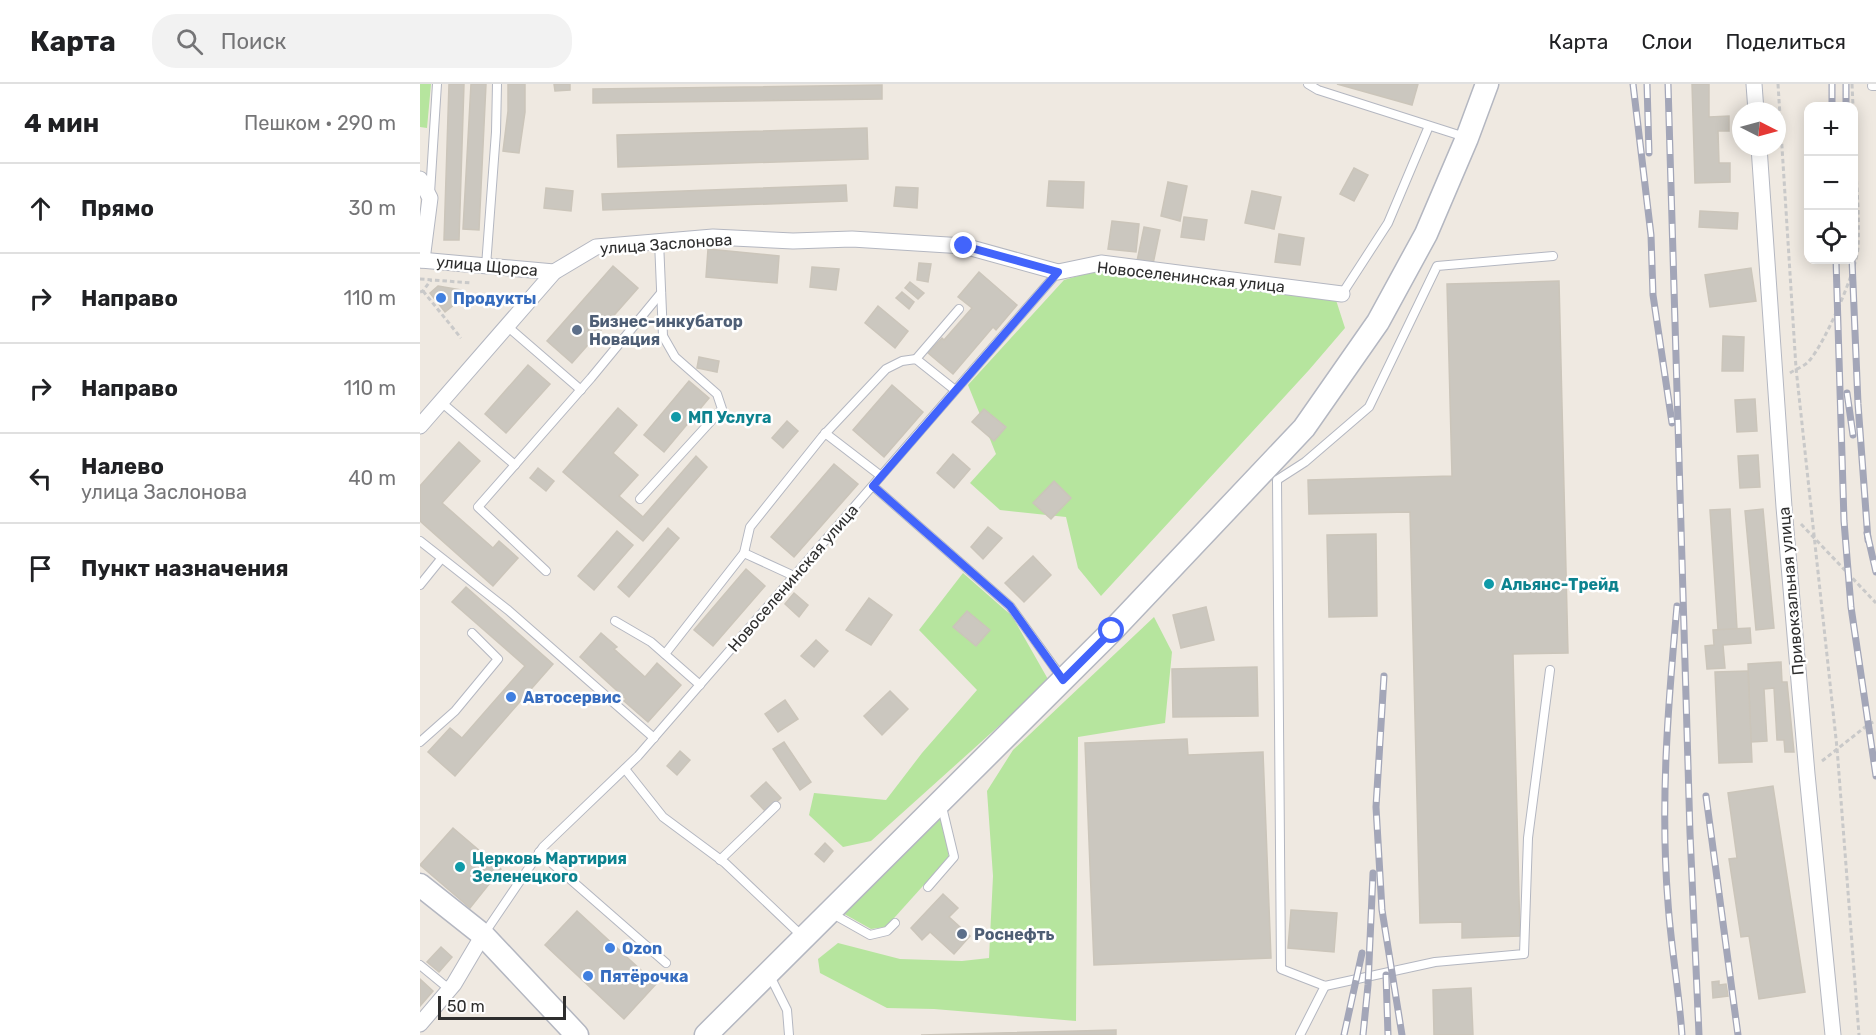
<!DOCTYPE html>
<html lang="ru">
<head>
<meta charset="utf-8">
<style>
	body { margin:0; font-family:Rubik,sans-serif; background:#f2f2f2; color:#202124 }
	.controls { position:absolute; right:18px; top:18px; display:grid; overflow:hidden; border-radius:12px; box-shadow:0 3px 15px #0003 }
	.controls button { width:54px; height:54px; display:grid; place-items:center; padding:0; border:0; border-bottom:2px solid #e0e0e0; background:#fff; color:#202124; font:30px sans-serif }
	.compass { position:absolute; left:1312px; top:18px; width:54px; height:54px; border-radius:50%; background:#fff; box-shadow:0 3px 15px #0003; rotate:96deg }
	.scale { position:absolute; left:18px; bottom:15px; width:128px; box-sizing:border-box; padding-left:6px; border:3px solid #2e2e2e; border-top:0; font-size:16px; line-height:21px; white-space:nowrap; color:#2e2e2e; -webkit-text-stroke:4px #fff; paint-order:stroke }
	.stop { position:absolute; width:18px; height:18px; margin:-14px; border:4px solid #4264fb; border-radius:50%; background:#fff }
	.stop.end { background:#4264fb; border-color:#fff; box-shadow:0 2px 6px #0008 }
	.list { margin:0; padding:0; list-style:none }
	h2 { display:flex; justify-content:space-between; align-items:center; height:78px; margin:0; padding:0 24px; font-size:26px }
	h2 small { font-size:20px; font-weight:400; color:#757577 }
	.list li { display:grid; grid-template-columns:39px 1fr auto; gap:18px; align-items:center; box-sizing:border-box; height:90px; padding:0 24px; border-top:2px solid #e0e0e0 }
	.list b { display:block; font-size:22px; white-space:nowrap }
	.list p { margin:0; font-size:20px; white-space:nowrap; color:#757577 }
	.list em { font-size:20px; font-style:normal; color:#757577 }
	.icon { flex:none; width:33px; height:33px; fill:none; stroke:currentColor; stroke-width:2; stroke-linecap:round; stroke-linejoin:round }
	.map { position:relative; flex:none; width:1456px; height:951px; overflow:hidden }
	header { display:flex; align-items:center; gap:36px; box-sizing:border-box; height:84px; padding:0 30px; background:#fff; border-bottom:2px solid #e0e0e0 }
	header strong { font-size:28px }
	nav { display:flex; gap:33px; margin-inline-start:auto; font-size:21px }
	.search { width:420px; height:54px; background:#f2f2f2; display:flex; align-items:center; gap:15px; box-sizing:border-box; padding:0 21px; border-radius:24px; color:#757577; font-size:22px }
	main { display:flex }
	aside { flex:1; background:#fff }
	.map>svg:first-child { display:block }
	.green { fill:#b6e59e }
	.building { fill:#cbc7bf; stroke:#cbc5ba; stroke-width:1.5 }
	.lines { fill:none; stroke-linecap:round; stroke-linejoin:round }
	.lane-casing { stroke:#b4b7c1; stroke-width:10 }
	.street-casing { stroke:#b4b7c1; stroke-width:17 }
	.secondary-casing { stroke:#b4b7c1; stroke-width:25 }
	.path { stroke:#c9c9c9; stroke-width:3; stroke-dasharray:4.5 3; stroke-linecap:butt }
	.lane { stroke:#fff; stroke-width:8 }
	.street { stroke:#fff; stroke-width:15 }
	.secondary { stroke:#fff; stroke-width:22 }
	.rail-casing { stroke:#a3a6b8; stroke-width:7 }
	.rail { stroke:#fff; stroke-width:4.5; stroke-dasharray:14; stroke-linecap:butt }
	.route { stroke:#4264fb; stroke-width:8 }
	.shop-dot { fill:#3f7fe0; stroke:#fff; stroke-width:2 }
	.service-dot { fill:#5c6f8a; stroke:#fff; stroke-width:2 }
	.culture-dot { fill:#0f9aa8; stroke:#fff; stroke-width:2 }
	.labels { text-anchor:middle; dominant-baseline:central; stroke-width:5; stroke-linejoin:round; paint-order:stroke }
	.street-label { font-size:16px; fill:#2e2e2e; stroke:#fff }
	.shop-label { font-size:16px; font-weight:bold; fill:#366cbe; stroke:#fff; text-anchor:start }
	.service-label { font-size:16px; font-weight:bold; fill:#4e5e75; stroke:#fff; text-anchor:start }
	.culture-label { font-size:16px; font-weight:bold; fill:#0d838f; stroke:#fff; text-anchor:start }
</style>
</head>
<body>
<header>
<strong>Карта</strong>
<div class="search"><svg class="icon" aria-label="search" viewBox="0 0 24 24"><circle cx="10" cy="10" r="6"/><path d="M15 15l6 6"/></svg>Поиск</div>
<nav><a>Карта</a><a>Слои</a><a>Поделиться</a></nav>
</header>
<main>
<aside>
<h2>4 мин<small>Пешком · 290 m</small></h2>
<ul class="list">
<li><svg class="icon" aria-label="ahead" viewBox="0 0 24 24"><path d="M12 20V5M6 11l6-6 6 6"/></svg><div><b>Прямо</b></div><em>30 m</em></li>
<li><svg class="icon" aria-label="right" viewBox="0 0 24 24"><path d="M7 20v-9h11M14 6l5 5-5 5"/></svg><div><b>Направо</b></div><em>110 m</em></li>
<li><svg class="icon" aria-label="right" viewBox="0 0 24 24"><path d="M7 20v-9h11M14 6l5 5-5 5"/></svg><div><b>Направо</b></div><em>110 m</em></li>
<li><svg class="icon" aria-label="left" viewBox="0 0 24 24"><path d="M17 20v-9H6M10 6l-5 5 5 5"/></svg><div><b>Налево</b><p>улица Заслонова</p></div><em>40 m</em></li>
<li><svg class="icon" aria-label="arrive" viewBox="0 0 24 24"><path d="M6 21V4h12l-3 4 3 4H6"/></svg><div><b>Пункт назначения</b></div></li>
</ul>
</aside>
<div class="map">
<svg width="1456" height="951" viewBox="0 0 1456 951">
	<rect width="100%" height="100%" fill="#efe9e1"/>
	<g class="green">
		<path d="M0,0H11L7,44L0,43Z"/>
		<path d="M682,185L916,216L925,244L889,286L681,512L658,484L646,433L580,426L550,399L576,370L548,301L644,196Z"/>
		<path d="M543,489L592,532L629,597L451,757L423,763L389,731L394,709L466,716L502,669L557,606L499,546Z"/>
		<path d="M734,533L752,568L745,639L658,653L656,937L514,925L467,924L400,889L398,875L418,859L480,875L542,877L569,874L573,792L567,707L593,666Z"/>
		<path d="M520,727L529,773L466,843L451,845L419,827Z"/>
	</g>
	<g class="building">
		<path d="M29,0H44L39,156H24Z"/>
		<path d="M51,0H66L59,146L43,145Z"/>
		<path d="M88,0H105V28L99,69L83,67L88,27Z"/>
		<path d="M134,0H150V6L135,7Z"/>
		<path d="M917,0H998L992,21Z"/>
		<path d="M1272,0H1289V33L1309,32V47H1298L1299,79H1310V98L1275,99Z"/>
		<path d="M462,1V15L173,19V5Z"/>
		<path d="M447,44L448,75L198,83L197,51Z"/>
		<path d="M934,84L948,91L934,117L920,110Z"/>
		<path d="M629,97L664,98L663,124L627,122Z"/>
		<path d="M748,98L767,102L760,137L741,132Z"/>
		<path d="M426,101L427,117L183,126L182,110Z"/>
		<path d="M476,103L498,104L497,124L474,122Z"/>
		<path d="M126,104L153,107L151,127L124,124Z"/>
		<path d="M832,107L861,113L854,145L825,139Z"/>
		<path d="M1280,127L1318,129L1317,145L1279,143Z"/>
		<path d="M764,133L787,136L784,156L761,153Z"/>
		<path d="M692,137L719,140L716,168L688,165Z"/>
		<path d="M724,143L740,146L732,185L716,182Z"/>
		<path d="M859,150L884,154L880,181L855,178Z"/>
		<path d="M288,165L359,172L357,199L286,193Z"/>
		<path d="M499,179L511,180L508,198L497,196Z"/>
		<path d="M193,182L218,204L152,279L127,257Z"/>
		<path d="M392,183L419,185L416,206L390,203Z"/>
		<path d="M1331,184L1336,217L1290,223L1285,191Z"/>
		<path d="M559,188L597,221L576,246L573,243L533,290L508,269L522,254L524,256L552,224L538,213Z"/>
		<path d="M1139,197L1148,569L1093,570L1100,852L1042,854V838L1000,839L990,428L889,430L888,396L1032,392L1027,200Z"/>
		<path d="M490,198L504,209L498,215L485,204Z"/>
		<path d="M18,202L41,206L45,212L25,228L10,209Z"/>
		<path d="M482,208L494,218L489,225L476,214Z"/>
		<path d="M458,222L488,247L475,264L445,239Z"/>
		<path d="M1303,252L1324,253L1323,287H1302Z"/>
		<path d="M279,273L299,277L297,288L277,284Z"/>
		<path d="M108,281L130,300L86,349L65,330Z"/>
		<path d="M269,297L289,314L244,368L224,351Z"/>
		<path d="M472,301L503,328L464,373L433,346Z"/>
		<path d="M1335,315L1337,347L1317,348L1315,316Z"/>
		<path d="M198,324L217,341L193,369L218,391L199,412L223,433L276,372L287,383L223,457L143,388Z"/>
		<path d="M564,325L586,343L574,357L552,338Z"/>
		<path d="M367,337L378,347L363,364L352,354Z"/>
		<path d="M39,358L60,377L22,419L73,464L79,457L98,474L73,502L0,437V402Z"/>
		<path d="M533,370L550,385L534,404L517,389Z"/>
		<path d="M1338,371L1340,403L1320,404L1318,372Z"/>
		<path d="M414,380L438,400L374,473L351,453Z"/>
		<path d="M118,384L134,397L126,407L110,394Z"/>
		<path d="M634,397L651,414L631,435L613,419Z"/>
		<path d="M1310,425L1317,545L1298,546L1290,426Z"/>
		<path d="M1343,425L1354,544L1336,546L1325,427Z"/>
		<path d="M568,443L582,454L563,475L551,463Z"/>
		<path d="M248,444L259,454L209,513L198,503Z"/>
		<path d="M197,447L213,461L174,506L158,492Z"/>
		<path d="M956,450L957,532L909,533L907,451Z"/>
		<path d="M613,472L631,491L604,518L585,499Z"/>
		<path d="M326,485L345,502L293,562L274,546Z"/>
		<path d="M46,503L133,580L35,692L8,668L30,644L42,654L105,582L32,518Z"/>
		<path d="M374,509L388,521L379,533L365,520Z"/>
		<path d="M449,514L472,531L451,561L426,546Z"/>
		<path d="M786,523L794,556L761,564L753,531Z"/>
		<path d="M547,527L570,546L556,562L533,543Z"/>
		<path d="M1330,544L1331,559L1303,561L1305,584L1287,585L1285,562L1294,561L1293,546Z"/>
		<path d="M181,549L197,563L194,565L225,593L237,579L261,601L228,638L204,617L206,615L160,573Z"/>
		<path d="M396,556L408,567L394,583L381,572Z"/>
		<path d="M1361,578L1362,598H1367L1374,668H1365L1364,656H1357L1354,604L1344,605L1347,657L1331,658L1328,580Z"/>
		<path d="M837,583L838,632L753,633L752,585Z"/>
		<path d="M1328,587L1332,678L1299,679L1295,588Z"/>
		<path d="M470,607L488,625L462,651L444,632Z"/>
		<path d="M365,616L378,635L358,648L345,630Z"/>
		<path d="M767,655L768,671L843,668L851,874L674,881L665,659Z"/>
		<path d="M364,658L391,698L380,706L353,665Z"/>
		<path d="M260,667L270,676L257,691L247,682Z"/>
		<path d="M346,698L361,714L346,728L331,712Z"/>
		<path d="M1353,702L1385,908L1339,915L1329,852L1321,853L1309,775L1317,774L1308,709Z"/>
		<path d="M33,744L81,785L50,824L0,781Z"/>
		<path d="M405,759L413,767L404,778L395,770Z"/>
		<path d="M523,810L538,824L529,833L550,852L534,870L510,848L502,856L491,844Z"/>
		<path d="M871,826L917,829L914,868L868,864Z"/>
		<path d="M157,827L236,900L204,935L125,861Z"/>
		<path d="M21,863L32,873L19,888L7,878Z"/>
		<path d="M0,895L13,907L0,922Z"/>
		<path d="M1299,897V901L1306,900L1308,912L1293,914L1292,898Z"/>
		<path d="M1051,904L1053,951H1014L1013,906Z"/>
		<path d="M696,946V951H501Z"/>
	</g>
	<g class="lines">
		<defs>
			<g id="lane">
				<path d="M888,0L898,6L1045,53"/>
				<path d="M1452,2H1456"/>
				<path d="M10,109L17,0"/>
				<path d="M66,182L76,48L77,0"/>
				<path d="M922,210L968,139L1009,42"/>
				<path d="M87,242L161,306"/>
				<path d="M496,275L539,225"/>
				<path d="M21,318L95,381"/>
				<path d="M405,349L461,392"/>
				<path d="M453,402L590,522L642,594"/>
				<path d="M220,415L302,325L297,310L255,273L243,252L239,157"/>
				<path d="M0,457L88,526L234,654"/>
				<path d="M324,469L374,492"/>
				<path d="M126,487L58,423L171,294L241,209"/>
				<path d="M0,501L21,475"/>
				<path d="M195,537L231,558L280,601"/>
				<path d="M245,570L324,469L330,443L402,353L466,285L482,277L496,275L535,306"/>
				<path d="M1130,586L1108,754L1104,870L1015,878L905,902L861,885L857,396L885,378L949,323L1017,182L1133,172"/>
				<path d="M0,658L35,627L78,575L52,549"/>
				<path d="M205,685L243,733L305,779L382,852"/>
				<path d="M119,768L246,879"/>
				<path d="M300,776L356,722"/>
				<path d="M508,803L534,773L522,723"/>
				<path d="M411,829L450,851L467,847L475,839"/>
				<path d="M64,850L123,763L218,672L638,188"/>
				<path d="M0,881L29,905"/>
				<path d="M349,890L367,926L369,951"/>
				<path d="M880,951L905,902"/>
			</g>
			<g id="street">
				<path d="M1334,0L1336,27"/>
				<path d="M1339,63L1364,423L1387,690L1413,951"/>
				<path d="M0,95L10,114L2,176"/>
				<path d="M0,176L134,188"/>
				<path d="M0,342L134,188L176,163L293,153L373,157L432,155L544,162L638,188L681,179L922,210"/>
				<path d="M0,940L34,900L63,851"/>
			</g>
			<g id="secondary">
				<path d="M0,801L63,851L157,951"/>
				<path d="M286,951L692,547L884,344L958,238L1006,150L1047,54L1067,0"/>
			</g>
		</defs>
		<use href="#lane" class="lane-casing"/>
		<use href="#street" class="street-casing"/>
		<use href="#secondary" class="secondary-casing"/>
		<g class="path">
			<path d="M1358,0L1376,284L1417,664L1439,951"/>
			<path d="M1432,0L1433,22"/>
			<path d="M0,195L52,199"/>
			<path d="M3,207L41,254"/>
			<path d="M0,208L3,207L11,196"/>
			<path d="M1370,289C1376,285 1385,282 1389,277C1405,259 1436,188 1438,164C1440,127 1435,86 1434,49"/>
			<path d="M1381,440L1456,519"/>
			<path d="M1402,677L1449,640L1456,637"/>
		</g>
		<use href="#lane" class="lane"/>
		<use href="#street" class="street"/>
		<use href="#secondary" class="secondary"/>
		<defs>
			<g id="rail">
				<path d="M1213,0L1231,151L1233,211L1252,339"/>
				<path d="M1227,0L1229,69"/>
				<path d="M1248,0L1270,749L1279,951"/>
				<path d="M1412,0V22"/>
				<path d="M1426,0V22"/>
				<path d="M1416,176L1424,437L1431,523L1456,692"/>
				<path d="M1432,176L1438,320L1448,456"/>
				<path d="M1427,309L1433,351"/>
				<path d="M1447,449L1456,488"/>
				<path d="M1257,522C1248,621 1240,720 1248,819C1251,863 1259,907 1262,951"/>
				<path d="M964,592L956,723L962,826L982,951"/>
				<path d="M1286,712L1318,951"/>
				<path d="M966,891L968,951"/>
				<path d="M924,951L942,869"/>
				<path d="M943,951L948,901L953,789"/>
			</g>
		</defs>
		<use href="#rail" class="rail-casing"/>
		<use href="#rail" class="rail"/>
	</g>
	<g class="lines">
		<path class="route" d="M544,162L638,188L453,402L590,522L643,596L692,547"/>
	</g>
	<g class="shop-dot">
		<circle cx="21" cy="214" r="6"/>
		<circle cx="91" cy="613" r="6"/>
		<circle cx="190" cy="864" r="6"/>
		<circle cx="168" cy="892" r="6"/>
	</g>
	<g class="service-dot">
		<circle cx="157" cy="246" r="6"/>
		<circle cx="542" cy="850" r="6"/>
	</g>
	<g class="culture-dot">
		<circle cx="256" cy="333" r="6"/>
		<circle cx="1069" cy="500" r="6"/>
		<circle cx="40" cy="783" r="6"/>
	</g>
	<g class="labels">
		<g class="street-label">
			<text transform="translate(246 160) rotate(-4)">улица Заслонова</text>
			<text transform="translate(67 182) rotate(5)">улица Щорса</text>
			<text transform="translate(771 193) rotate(6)">Новоселенинская улица</text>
			<text transform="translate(373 494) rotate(-49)">Новоселенинская улица</text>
			<text transform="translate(1371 507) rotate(-95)">Привокзальная улица</text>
		</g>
		<g class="shop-label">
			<text x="33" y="214">Продукты</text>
			<text x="103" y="613">Автосервис</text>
			<text x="202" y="864">Ozon</text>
			<text x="180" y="892">Пятёрочка</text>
		</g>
		<g class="service-label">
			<text x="169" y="237">Бизнес-инкубатор<tspan x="169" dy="18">Новация</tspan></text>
			<text x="554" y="850">Роснефть</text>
		</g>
		<g class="culture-label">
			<text x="268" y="333">МП Услуга</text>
			<text x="1081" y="500">Альянс-Трейд</text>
			<text x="52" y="774">Церковь Мартирия<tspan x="52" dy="18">Зеленецкого</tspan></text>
		</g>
	</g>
</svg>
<div class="controls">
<button>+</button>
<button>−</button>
<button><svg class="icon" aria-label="locate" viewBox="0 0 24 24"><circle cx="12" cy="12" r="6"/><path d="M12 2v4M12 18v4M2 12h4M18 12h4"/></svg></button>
</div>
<svg class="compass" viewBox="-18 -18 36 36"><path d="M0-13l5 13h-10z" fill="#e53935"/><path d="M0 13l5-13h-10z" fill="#757577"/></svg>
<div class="scale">50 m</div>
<div class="stop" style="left:692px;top:547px"></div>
<div class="stop end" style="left:544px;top:162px"></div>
</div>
</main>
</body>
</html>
